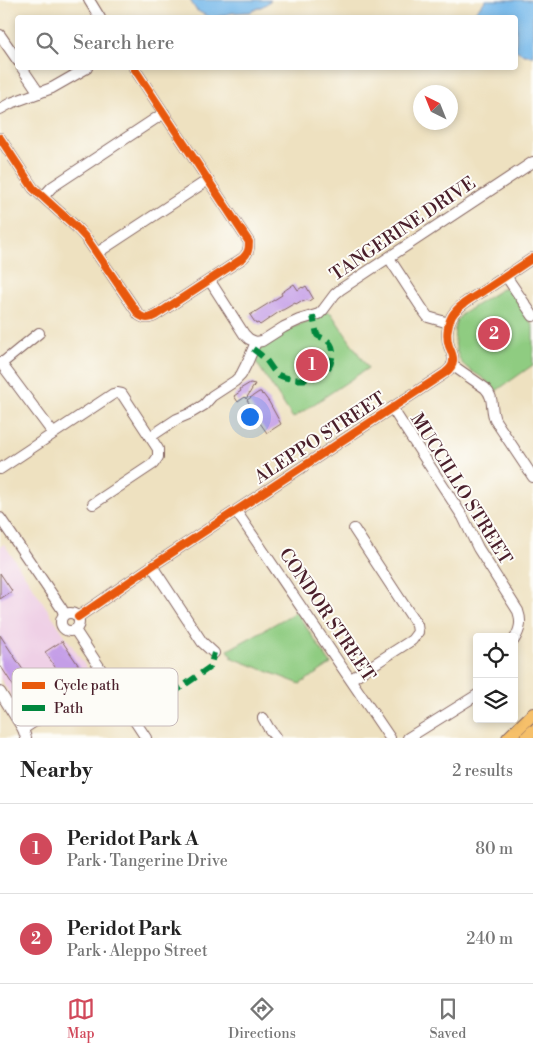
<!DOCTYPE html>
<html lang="en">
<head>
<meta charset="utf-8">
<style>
	body { margin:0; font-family:"Libre Bodoni",serif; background:#f6f6f6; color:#222 }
	.controls { position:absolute; right:15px; bottom:15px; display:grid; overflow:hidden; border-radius:5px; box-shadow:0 2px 8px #0003 }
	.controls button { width:45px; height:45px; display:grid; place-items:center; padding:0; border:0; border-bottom:1px solid #e0e0e0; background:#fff; color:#222; font:25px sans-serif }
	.compass { position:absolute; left:413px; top:85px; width:45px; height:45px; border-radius:50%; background:#fff; box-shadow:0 2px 8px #0003; rotate:317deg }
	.you { position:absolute; left:249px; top:416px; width:18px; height:18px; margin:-12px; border:4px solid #fff; border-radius:50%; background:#1a73e8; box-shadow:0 0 0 8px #1a73e833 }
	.badge { display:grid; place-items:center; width:32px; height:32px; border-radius:50%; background:#d1495b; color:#fff; font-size:16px; font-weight:700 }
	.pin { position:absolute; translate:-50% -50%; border:2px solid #fff; box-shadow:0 1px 5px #0006 }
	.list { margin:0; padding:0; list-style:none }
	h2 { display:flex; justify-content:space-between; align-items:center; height:65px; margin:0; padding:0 20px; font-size:21px }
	h2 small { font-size:16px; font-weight:400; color:#767676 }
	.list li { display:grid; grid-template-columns:32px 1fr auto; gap:15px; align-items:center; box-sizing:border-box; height:90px; padding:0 20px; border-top:1px solid #e0e0e0 }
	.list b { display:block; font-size:19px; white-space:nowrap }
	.list p { margin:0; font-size:16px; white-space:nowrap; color:#767676 }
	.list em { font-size:16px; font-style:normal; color:#767676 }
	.icon { flex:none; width:28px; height:28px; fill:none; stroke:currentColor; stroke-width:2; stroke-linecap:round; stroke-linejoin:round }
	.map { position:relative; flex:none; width:533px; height:738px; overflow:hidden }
	.search { position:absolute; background:#fff; box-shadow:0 2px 8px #0003; left:15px; right:15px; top:15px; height:55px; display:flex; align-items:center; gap:12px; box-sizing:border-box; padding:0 18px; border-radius:5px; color:#767676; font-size:19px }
	.sheet { height:245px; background:#fff }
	nav { display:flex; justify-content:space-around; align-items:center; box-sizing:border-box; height:70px; border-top:1px solid #e0e0e0; background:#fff; font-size:14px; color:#767676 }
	nav a { display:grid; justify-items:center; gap:2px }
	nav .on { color:#d1495b }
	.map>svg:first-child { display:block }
	.built { fill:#efd0e6 }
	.green { fill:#8fcc81; stroke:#6c7656 }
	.water { fill:#74b8ea; stroke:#5f6c8a }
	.building { fill:#c49ee7 }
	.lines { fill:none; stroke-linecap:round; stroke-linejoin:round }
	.minor-casing { stroke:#83635f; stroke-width:12 }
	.major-casing { stroke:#83635f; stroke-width:14 }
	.minor { stroke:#fff; stroke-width:10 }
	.major { stroke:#f6c06b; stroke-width:12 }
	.quiet { stroke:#00873e; stroke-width:6; stroke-dasharray:12 6; stroke-linecap:butt }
	.cycleway-casing { stroke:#fdfcf7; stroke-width:11 }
	.cycleway { stroke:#e8590c; stroke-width:8 }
	.labels { text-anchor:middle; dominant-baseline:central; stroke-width:4; stroke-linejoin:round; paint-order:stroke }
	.street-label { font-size:18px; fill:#4a1f2b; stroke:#fdfcf7 }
	.key { fill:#fdfcf7; stroke:#c7baba; stroke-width:1 }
	.key-label { font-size:14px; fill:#4a1f2b }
</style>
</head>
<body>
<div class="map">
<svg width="533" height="738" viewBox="0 0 533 738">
	<rect width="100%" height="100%" fill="#fdfcf7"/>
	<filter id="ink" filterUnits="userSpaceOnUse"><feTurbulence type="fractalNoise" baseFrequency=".02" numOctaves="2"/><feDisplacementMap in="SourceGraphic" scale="10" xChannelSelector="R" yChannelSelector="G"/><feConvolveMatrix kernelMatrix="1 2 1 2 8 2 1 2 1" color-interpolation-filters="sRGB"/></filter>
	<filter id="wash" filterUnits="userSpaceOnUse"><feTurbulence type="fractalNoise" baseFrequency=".0096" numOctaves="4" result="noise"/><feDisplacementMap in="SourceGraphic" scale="20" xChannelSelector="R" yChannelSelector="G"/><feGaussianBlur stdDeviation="1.12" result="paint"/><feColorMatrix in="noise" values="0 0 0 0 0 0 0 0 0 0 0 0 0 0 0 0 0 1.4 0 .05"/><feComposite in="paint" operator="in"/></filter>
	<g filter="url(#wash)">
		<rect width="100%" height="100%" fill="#eee1c0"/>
		<path class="built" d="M4,544L90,673L89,678L34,715L29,717L24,715L20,711L0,678V547Z"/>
		<g class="green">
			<path d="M503,288H508L511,291L533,326V365L496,391C491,385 485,379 478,375C472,371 466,368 462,363C455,354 452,330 457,320C458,319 462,315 462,314Z"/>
			<path d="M326,312L331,313L368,368L293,418L256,362L252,358L257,347L278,335Z"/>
			<path d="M296,612L331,664L300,684L230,657L232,656L228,650Z"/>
		</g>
		<g class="water">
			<path d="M190,0H271L265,5L250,12L232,13L216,17L210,18L196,10Z"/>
			<path d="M486,0H533V56L521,53L516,50V18L470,17Z"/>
		</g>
		<g id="blocks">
			<g class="building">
				<path d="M294,284L298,290L302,287L303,288L306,286L313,298L309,301L307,300L302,302L301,301L296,304L295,303L283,310H282L260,325L258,323L256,324L250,315L282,295L281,293Z"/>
				<path d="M250,383L255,384L246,399L245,397L238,402L234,396L241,391L240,389Z"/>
				<path d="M259,392H261L262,395L263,394L269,402L281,424L267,433L258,420L256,421L251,414L255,412L247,400Z"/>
				<path d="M0,573L12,591L0,599Z"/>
				<path d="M0,635L33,685L57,670L45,652L62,641L85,675L29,712L13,688L14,687L0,665Z"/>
			</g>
		</g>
	</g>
	<g filter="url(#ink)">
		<use href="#blocks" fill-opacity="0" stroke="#83635f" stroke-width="1"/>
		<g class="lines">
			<defs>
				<g id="minor">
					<path d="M89,0L100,18"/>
					<path d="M0,35L18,61"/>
					<path d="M22,68L39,93"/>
					<path d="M0,109L11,103L52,88L87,68"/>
					<path d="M0,138L33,188L75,226L87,239L139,315C145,319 149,319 156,315L243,258C248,253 249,250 249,242L134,68"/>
					<path d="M43,197L52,187L164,113"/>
					<path d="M97,253L208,180"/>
					<path d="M389,258L425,313L428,317L449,323"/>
					<path d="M506,276L533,316"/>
					<path d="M210,281L244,334L249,339L256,342L262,341L284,327L299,320L319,314L323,310L335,294L341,289L533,162"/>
					<path d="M0,362L53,433"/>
					<path d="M1,364L39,333"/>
					<path d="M452,365L485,388C495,398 490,408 495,420L533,477"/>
					<path d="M392,408L463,517L478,548L518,611C522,622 520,630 514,640"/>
					<path d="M150,437L177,419L189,414L204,405L212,396L235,381L241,375L248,361L256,342"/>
					<path d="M0,469L113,394L117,393L122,394L158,449V457L153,464L93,504"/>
					<path d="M236,511L390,738"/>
					<path d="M0,518L62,609L64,614"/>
					<path d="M152,566L202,642L214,653"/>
					<circle cx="70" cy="622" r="9"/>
					<path d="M78,617L152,566L445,373C449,370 453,366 453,361C454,356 451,351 449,346C446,337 447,325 452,316C459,304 476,296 488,288C503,278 518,268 533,258"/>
					<path d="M75,630L146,738"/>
					<path d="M351,679L412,640L418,632L417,625L354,529"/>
					<path d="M0,692L23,729L26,738"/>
					<path d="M263,718L268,727L276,738"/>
					<path d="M23,729L105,676"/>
					<path d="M408,738L477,695"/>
				</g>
				<g id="major">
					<path d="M508,738L533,714"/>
					<path d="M526,738L533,731"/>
				</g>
			</defs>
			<use href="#minor" class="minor-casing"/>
			<use href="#major" class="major-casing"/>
			<use href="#minor" class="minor"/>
			<use href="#major" class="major"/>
			<g class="quiet">
				<path d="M253,349C257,352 261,355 265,359C270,364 273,373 281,376C297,383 329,381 332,358C333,353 334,348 330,343C327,339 321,338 317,335L313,316"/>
				<path d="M142,715L210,667L214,653"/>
			</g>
			<defs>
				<g id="cycleway">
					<path d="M0,138L33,188L75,226L87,239L139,315C145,319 149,319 156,315L243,258C248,253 249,250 249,242L134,68"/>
					<path d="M78,617L152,566L445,373C449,370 453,366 453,361C454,356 451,351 449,346C446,337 447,325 452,316C459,304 476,296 488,288C503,278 518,268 533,258"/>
				</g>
			</defs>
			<use href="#cycleway" class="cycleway-casing"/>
			<use href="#cycleway" class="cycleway"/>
		</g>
	</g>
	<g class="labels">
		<g class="street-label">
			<text transform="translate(403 229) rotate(-34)">TANGERINE DRIVE</text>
			<text transform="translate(320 438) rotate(-33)">ALEPPO STREET</text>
			<text transform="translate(461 489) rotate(58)">MUCCILLO STREET</text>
			<text transform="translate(327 615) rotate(56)">CONDOR STREET</text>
		</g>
	</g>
	<rect x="12" y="668" width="166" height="58" rx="8" class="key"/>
	<rect x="22" y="682" width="23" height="7" fill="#e8590c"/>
	<rect x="22" y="705" width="23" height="6" fill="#00873e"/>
	<g class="key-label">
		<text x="54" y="690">Cycle path</text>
		<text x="54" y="713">Path</text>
	</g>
</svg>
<div class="controls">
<button><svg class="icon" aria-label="locate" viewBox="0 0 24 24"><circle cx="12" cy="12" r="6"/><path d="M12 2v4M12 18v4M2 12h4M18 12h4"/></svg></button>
<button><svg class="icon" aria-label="layers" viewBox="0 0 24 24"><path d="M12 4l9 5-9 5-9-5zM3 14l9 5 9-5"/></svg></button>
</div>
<svg class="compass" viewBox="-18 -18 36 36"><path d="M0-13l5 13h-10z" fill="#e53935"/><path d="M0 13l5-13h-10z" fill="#767676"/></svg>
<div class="you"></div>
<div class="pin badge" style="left:312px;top:365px">1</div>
<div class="pin badge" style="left:494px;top:334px">2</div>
<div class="search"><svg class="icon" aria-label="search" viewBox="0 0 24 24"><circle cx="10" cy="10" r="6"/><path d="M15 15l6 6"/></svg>Search here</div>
</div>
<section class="sheet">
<h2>Nearby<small>2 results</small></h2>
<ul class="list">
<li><span class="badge">1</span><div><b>Peridot Park A</b><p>Park · Tangerine Drive</p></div><em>80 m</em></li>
<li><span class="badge">2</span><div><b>Peridot Park</b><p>Park · Aleppo Street</p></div><em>240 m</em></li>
</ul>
</section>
<nav>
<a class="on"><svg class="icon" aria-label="map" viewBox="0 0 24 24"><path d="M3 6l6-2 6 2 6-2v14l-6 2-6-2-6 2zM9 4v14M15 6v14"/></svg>Map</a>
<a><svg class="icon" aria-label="directions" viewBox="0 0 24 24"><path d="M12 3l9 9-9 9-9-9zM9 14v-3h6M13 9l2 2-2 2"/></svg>Directions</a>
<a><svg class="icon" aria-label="saved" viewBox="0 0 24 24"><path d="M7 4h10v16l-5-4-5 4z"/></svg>Saved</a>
</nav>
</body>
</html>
